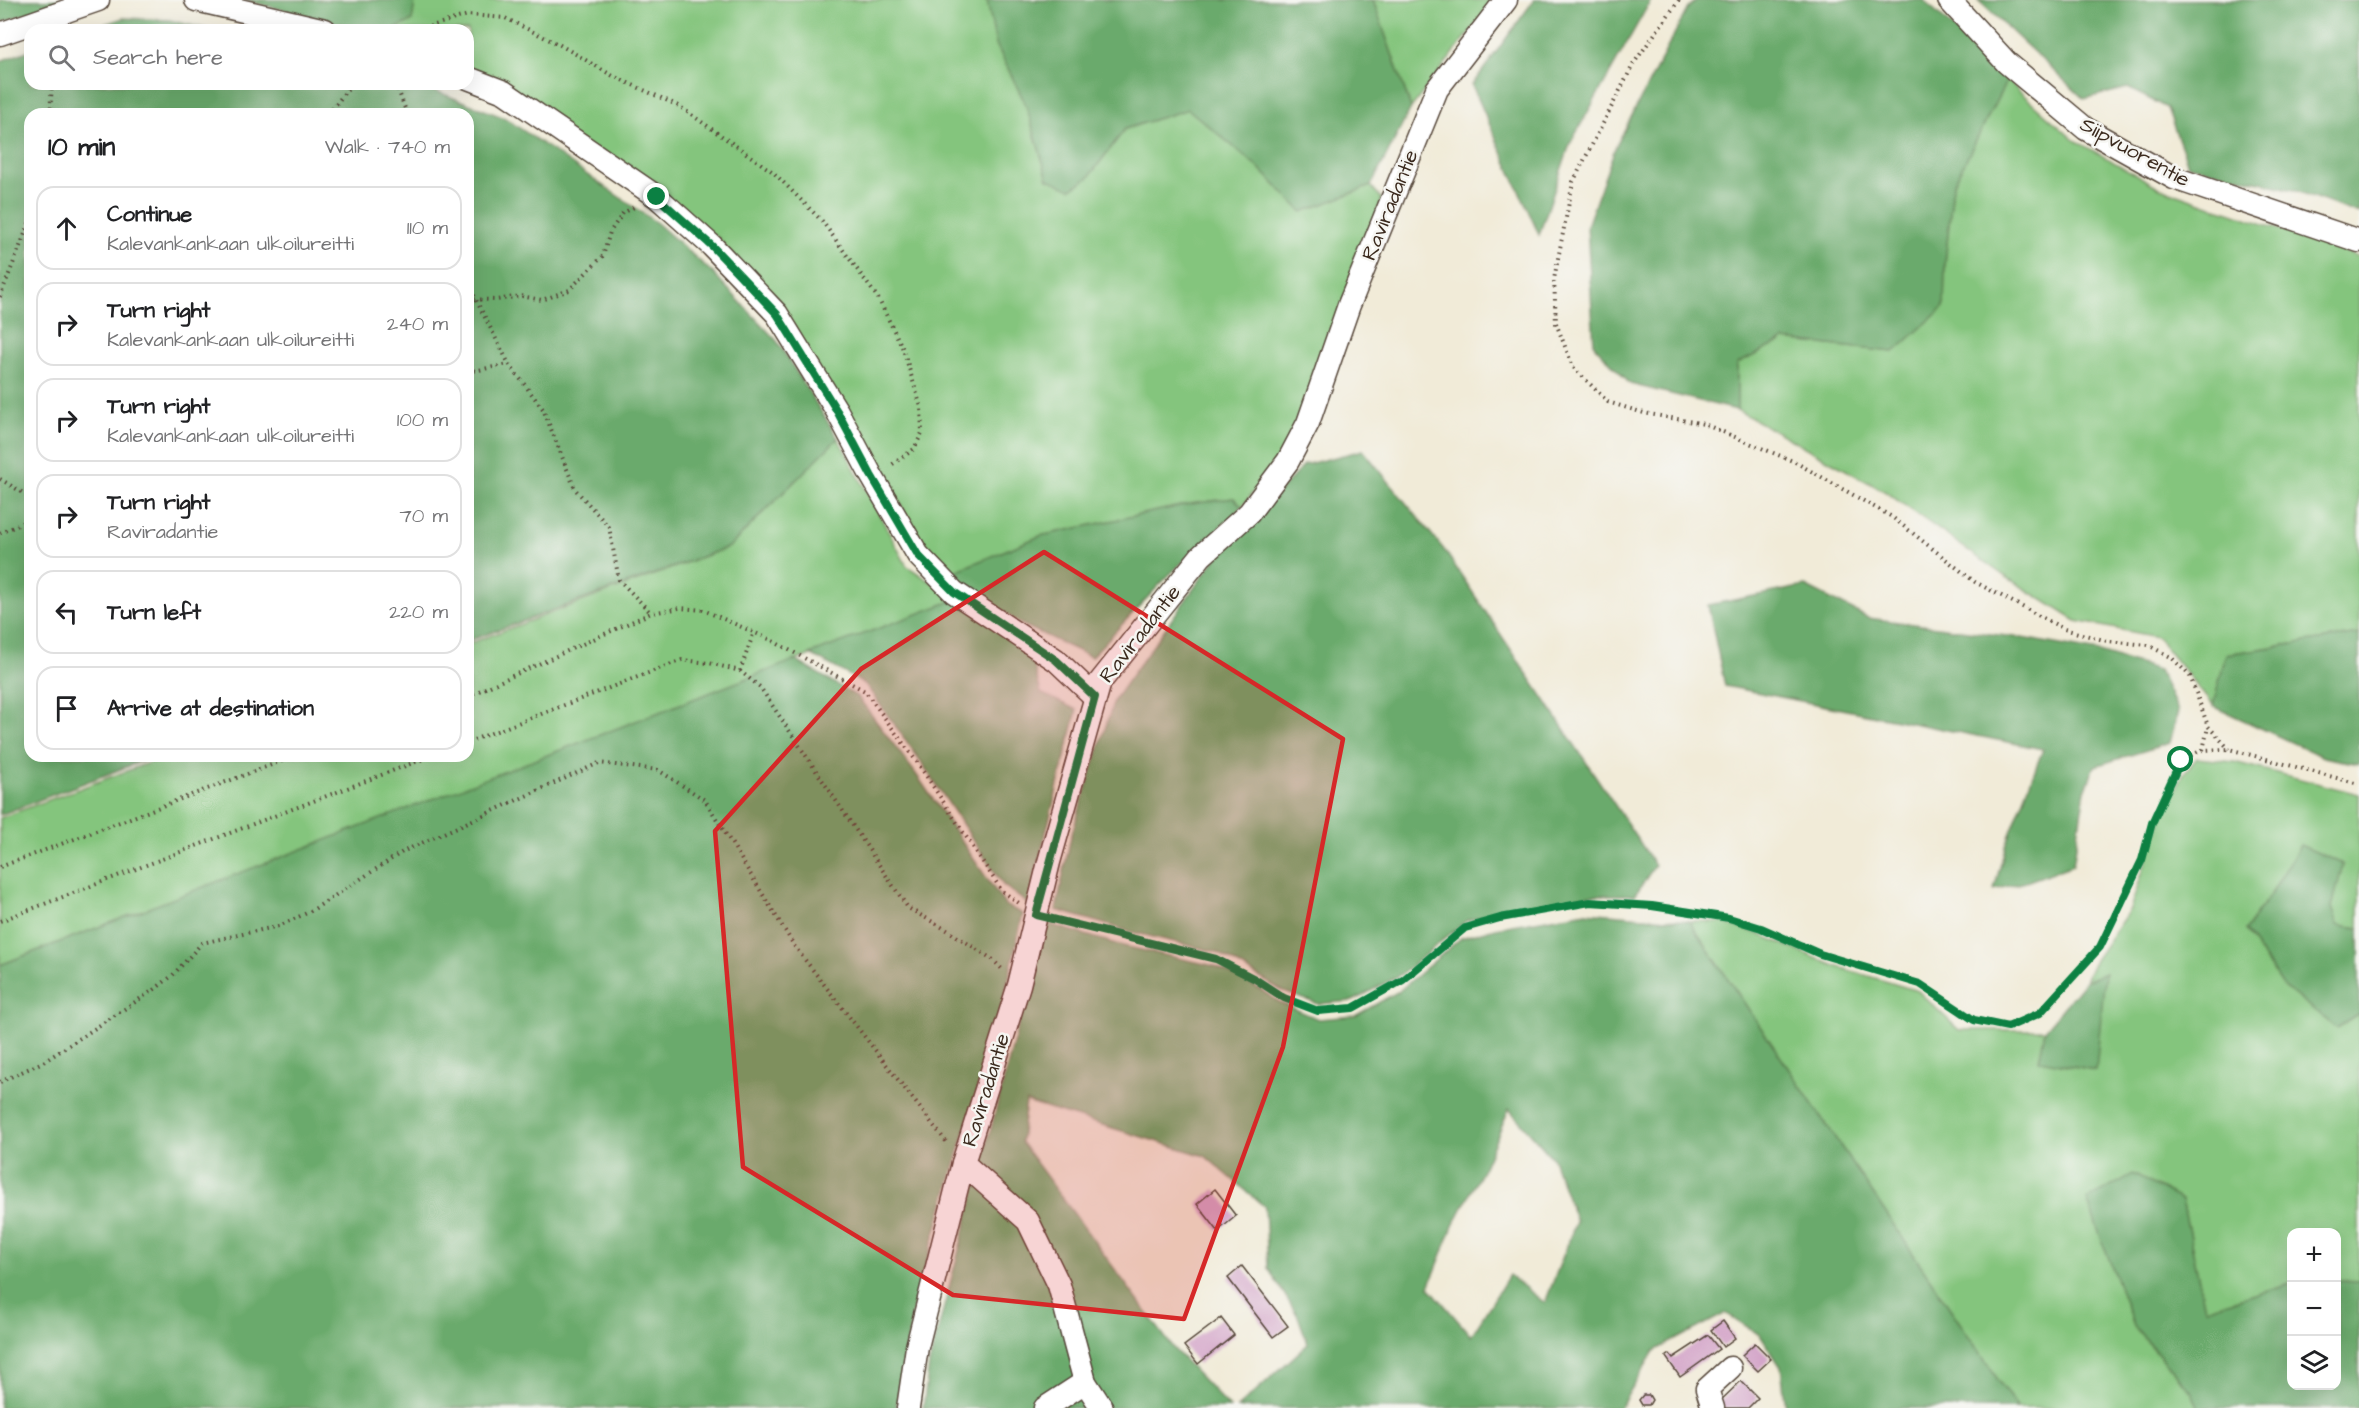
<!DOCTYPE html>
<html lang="en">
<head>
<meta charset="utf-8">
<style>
	body { margin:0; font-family:"Architects Daughter",sans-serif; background:#f6f6f6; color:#202124 }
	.controls { position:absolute; right:18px; bottom:18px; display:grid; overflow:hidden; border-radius:12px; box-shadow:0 6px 24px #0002 }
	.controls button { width:54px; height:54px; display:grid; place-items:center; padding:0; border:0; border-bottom:2px solid #e0e0e0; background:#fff; color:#202124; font:30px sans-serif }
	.stop { position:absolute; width:18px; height:18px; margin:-14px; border:4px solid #0b8043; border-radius:50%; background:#fff }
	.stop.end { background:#0b8043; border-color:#fff; box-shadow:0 2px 6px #0008 }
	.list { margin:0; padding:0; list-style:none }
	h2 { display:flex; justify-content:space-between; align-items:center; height:78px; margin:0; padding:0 24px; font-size:26px }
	h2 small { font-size:20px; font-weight:400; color:#757577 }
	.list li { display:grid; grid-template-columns:39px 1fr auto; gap:18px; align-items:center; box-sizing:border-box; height:84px; margin:0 12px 12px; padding:0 12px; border:2px solid #e0e0e0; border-radius:18px }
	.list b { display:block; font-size:22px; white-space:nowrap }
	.list p { margin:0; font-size:20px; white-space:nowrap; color:#757577 }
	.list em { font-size:20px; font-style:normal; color:#757577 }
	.icon { flex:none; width:33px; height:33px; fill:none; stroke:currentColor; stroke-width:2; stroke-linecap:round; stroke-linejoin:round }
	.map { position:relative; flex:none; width:2359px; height:1408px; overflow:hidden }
	.search { position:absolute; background:#fff; box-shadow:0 6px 24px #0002; left:24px; top:24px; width:450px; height:66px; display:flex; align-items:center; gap:15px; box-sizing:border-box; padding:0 21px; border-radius:18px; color:#757577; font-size:22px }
	.panel { position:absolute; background:#fff; box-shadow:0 6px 24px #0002; left:24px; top:108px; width:450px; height:654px; border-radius:18px }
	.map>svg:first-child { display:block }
	.green { fill:#84c57d; stroke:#60784e; stroke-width:1.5 }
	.forest { fill:#6baa6c; stroke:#536a45; stroke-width:1.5; fill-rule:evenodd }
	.building { fill:#d4a6c9 }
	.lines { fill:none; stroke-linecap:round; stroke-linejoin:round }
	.minor-casing { stroke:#56473a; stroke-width:25 }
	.path { stroke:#56473a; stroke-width:4; stroke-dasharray:1.5 4.5; stroke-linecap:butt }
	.minor { stroke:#fff; stroke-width:22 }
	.route { stroke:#0b8043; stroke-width:8 }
	.marked { fill:#d62828; fill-opacity:0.2; stroke:#d62828; stroke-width:4.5; stroke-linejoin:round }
	.labels { text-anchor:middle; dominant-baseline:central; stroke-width:5; stroke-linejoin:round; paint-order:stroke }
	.street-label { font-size:21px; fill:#3b2a1e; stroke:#f6f6f2 }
</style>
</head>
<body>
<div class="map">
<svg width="2359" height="1408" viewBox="0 0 2359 1408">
	<rect width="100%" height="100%" fill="#f6f6f2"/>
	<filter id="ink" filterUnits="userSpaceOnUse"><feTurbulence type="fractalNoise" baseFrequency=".0167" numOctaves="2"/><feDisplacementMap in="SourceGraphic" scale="12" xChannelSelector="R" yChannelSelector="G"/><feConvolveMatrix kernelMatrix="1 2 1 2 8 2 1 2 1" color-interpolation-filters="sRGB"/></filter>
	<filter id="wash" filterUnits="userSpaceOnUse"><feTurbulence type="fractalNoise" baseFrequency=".008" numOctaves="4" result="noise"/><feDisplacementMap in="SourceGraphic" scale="24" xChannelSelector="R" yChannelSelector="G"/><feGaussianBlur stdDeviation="1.35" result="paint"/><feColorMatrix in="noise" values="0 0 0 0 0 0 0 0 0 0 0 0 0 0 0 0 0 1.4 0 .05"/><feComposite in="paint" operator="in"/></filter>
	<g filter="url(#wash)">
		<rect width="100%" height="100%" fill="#f1ebd8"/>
		<g class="green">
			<path d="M415,0H987L996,44L1026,105L1048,179L1088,178L1125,129L1188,109L1258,167L1302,212L1371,186L1382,199L1299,419L1280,456L1242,507L1233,498L1190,504L1040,536L951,573L926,550L845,407L719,239L468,68V30H392L412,21Z"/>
			<path d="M1373,0H1495L1411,108Z"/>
			<path d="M2007,80L2074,140L2160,188L2359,257V634L2227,654L2213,706L2157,637L2076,621L2003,575L1884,491L1737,410V364L1784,340L1894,352L1944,307L1945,263L1953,185Z"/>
			<path d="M838,438L907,566L957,599L0,965V818L167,756H468V644L729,547Z"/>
			<path d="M2197,758L2234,762L2359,794V928L2337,925L2332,907L2342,864L2273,891L2245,930L2283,986L2337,1028L2359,1014V1282L2337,1281L2336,1232H2292L2291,1283L2205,1309L2182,1200L2133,1175L2088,1200L2134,1326L2191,1391L2199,1408H2017L1689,921L1721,922L1756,933L1835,966L1918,991L1959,1030H2045L2040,1060L2095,1070L2104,974L2085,981L2093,963L2130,909L2157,829L2184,773Z"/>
		</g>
		<g class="forest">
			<path d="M0,0H65L0,23Z"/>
			<path d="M243,0H415L412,21L392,30H367Z"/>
			<path d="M987,0H1373L1411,108L1371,186L1302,212L1258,167L1188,109L1125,129L1088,178L1071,189L1048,179L1026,105L996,44Z"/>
			<path d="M1534,0H1651L1570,144L1539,235L1472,85Z"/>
			<path d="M1697,0H1924L2007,80L1953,185L1945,263L1944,307L1894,352L1784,340L1737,364V410L1630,384L1594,345L1587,226L1615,148L1688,8Z"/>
			<path d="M1978,0H2359V214L2294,190L2188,165L2167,108L2128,88L2084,99Z"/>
			<path d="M123,18L169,20L210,30H88Z"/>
			<path d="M30,50V84H418L505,118L657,223L713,273L777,341L838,438L729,547L468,641V114H30V756H155L0,815V61Z"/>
			<path d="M1363,450L1445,551L1655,865L1635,895H1590L1500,911L1466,921L1403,973L1353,1001L1318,1004L1284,992L1217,952L1132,932L1056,910L1071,836L1114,700L1212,563L1304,465Z"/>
			<path d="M1234,498L1242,507L1168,576L1091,657L1019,623L951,573L1040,536L1190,504Z"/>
			<path d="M1805,586L1868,618L2022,638L2099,652L2159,670L2178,711L2170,743L2095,766L2085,791L2073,865L2026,882L1994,890L2005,848L2043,749L1725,686L1708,605Z"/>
			<path d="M957,599L1030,651L1041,693L1077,710L1028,904L1003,885L917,756L865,684L810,654Z"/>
			<path d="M2359,634V764L2323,757L2213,706L2226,654Z"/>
			<path d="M795,660L858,697L916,774L1005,905L1023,914L1005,995L913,1309L896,1408H0V965Z"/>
			<path d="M2300,845L2343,864L2332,907L2338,925L2359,928V1014L2337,1028L2283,986L2245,930L2273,891Z"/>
			<path d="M1586,912L1689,921L2017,1408H1786L1781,1367L1760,1335L1726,1313L1654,1351L1620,1408H1237L1308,1344L1298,1316L1268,1268L1265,1207L1205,1156L1026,1102L1021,1142L1173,1348L1230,1408H923L929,1364L1045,923L1123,946L1215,966L1253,985L1281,1003L1318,1019L1355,1016L1399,991L1461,938L1495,928ZM1509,1109L1553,1159L1576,1222L1545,1303L1509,1275L1471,1336L1429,1287L1453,1226L1484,1167Z"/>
			<path d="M2105,973L2096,1070L2039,1060L2045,1030L2085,981Z"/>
			<path d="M2133,1174L2182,1200L2205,1309L2291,1283L2292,1386H2336L2337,1281L2359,1282V1408H2199L2191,1391L2134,1326L2087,1200Z"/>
		</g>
		<g id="blocks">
			<g class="building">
				<path d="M1215,1189L1236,1216L1218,1231L1197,1204Z"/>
				<path d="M1242,1266L1288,1326L1273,1337L1228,1278Z"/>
				<path d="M1221,1318L1234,1335L1198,1364L1184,1346Z"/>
				<path d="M1723,1321L1735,1338L1723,1347L1711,1330Z"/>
				<path d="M1708,1335L1719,1349L1680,1377L1666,1357L1670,1354L1673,1358Z"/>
				<path d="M1755,1343L1771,1359L1758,1371L1742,1355Z"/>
				<path d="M1741,1381L1758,1398L1748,1408H1720L1717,1404Z"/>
				<path d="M1643,1395H1649L1652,1400L1649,1405H1642L1639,1400Z"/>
			</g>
		</g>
	</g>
	<g filter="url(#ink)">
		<use href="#blocks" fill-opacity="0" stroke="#56473a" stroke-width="1.5"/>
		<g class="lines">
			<defs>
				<g id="minor">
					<path d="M196,0L325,30"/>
					<path d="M1949,0L2007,63L2086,129L2174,178L2359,241"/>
					<path d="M0,34L98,0"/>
					<path d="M468,78L504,92L657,197L712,246L777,314L837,411L871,475L918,555L954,592L1056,660L1095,697"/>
					<path d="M963,1163L1028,1221L1059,1285L1085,1382L1102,1408"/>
					<path d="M908,1408L917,1347L963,1163L1019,985L1049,862L1100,682L1201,556L1249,513L1288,461L1308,423L1349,305L1437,89L1506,0"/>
					<path d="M1045,1408L1085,1382"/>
					<path d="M1713,1408L1707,1389L1730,1368"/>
				</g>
			</defs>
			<use href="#minor" class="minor-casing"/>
			<g class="path">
				<path d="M1679,0L1634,63L1573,182L1554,279L1556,323L1573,367L1608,402L1644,413L1704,424L1795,462L1892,517L1975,582L2064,629L2107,641L2148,645L2171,657L2190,676L2208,726L2229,749"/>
				<path d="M418,30L468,15L505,18L560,45L613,76L679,106L773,172L822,221L878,298L903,349L921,407L922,433L914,449L890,466"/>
				<path d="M396,84L407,114"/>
				<path d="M50,114L52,84"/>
				<path d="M329,114L351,84"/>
				<path d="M468,278L475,298L509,364L543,409L575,489L609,527L619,580L651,613"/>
				<path d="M0,297L30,221"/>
				<path d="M468,299L496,300L521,296L542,300L569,290L603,256L610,232L623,213L634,207"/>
				<path d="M468,372L509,364"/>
				<path d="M0,479L30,497"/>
				<path d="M0,533L30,520"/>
				<path d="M740,671L754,632"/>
				<path d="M468,696L651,613L680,608L703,610L769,639L865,691L917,762L1002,891L1019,903"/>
				<path d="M468,742L682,660L709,663L740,671L760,687L908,908L947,930L992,959L1002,969"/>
				<path d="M2203,750L2208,727"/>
				<path d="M0,867L295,756"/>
				<path d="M1056,920L1216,959L1255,979L1284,998L1318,1011L1353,1008L1403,980L1465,928L1500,918L1590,902L1652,906L1729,918L1761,928L1820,953L1920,984L1974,1020L2008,1027L2040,1013L2100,947L2142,860L2152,823L2181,760L2203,750L2229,749L2359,784"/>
				<path d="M0,921L431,756"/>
				<path d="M0,1082L45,1061L155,989L172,976L202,943L279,926L311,911L404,851L599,763L658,770L705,800L795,947L948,1144"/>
			</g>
			<use href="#minor" class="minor"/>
		</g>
	</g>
	<g class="lines" filter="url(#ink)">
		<path class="route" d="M657,197L712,246L777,314L837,411L871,475L918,555L954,592L1056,660L1095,697L1036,915L1216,959L1255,979L1284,998L1318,1011L1353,1008L1403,980L1465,928L1500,918L1590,902L1652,906L1729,918L1761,928L1820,954L1920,984L1974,1020L2008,1027L2040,1013L2100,947L2142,860L2152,823L2181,760"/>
	</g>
	<path class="marked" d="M1044,552L1343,739L1283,1047L1184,1319L953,1295L743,1167L715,831L861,669Z"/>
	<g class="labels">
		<g class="street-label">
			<text transform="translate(2135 152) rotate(29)">Siipvuorentie</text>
			<text transform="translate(1390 205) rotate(-68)">Raviradantie</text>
			<text transform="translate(1140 634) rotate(-52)">Raviradantie</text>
			<text transform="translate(986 1090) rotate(-73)">Raviradantie</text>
		</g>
	</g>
</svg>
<div class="controls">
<button>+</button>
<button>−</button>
<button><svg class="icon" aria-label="layers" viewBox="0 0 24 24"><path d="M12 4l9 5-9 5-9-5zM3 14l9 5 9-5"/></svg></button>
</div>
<div class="stop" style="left:2181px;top:760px"></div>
<div class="stop end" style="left:657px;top:197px"></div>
<div class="search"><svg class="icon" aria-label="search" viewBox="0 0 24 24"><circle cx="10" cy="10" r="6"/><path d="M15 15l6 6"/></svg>Search here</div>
<section class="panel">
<h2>10 min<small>Walk · 740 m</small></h2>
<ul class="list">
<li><svg class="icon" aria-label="ahead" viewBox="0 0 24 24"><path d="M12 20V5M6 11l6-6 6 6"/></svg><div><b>Continue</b><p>Kalevankankaan ulkoilureitti</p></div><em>110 m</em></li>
<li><svg class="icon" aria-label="right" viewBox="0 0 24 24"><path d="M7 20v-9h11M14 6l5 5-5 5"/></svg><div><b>Turn right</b><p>Kalevankankaan ulkoilureitti</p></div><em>240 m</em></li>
<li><svg class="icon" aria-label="right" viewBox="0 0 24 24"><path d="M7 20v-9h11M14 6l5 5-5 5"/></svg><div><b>Turn right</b><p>Kalevankankaan ulkoilureitti</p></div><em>100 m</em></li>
<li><svg class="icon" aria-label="right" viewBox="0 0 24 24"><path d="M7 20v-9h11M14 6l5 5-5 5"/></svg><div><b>Turn right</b><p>Raviradantie</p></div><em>70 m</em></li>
<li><svg class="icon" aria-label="left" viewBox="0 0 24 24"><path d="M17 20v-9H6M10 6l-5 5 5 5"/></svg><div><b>Turn left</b></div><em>220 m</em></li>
<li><svg class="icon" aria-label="arrive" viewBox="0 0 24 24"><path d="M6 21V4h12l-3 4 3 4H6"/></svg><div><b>Arrive at destination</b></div></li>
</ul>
</section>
</div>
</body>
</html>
